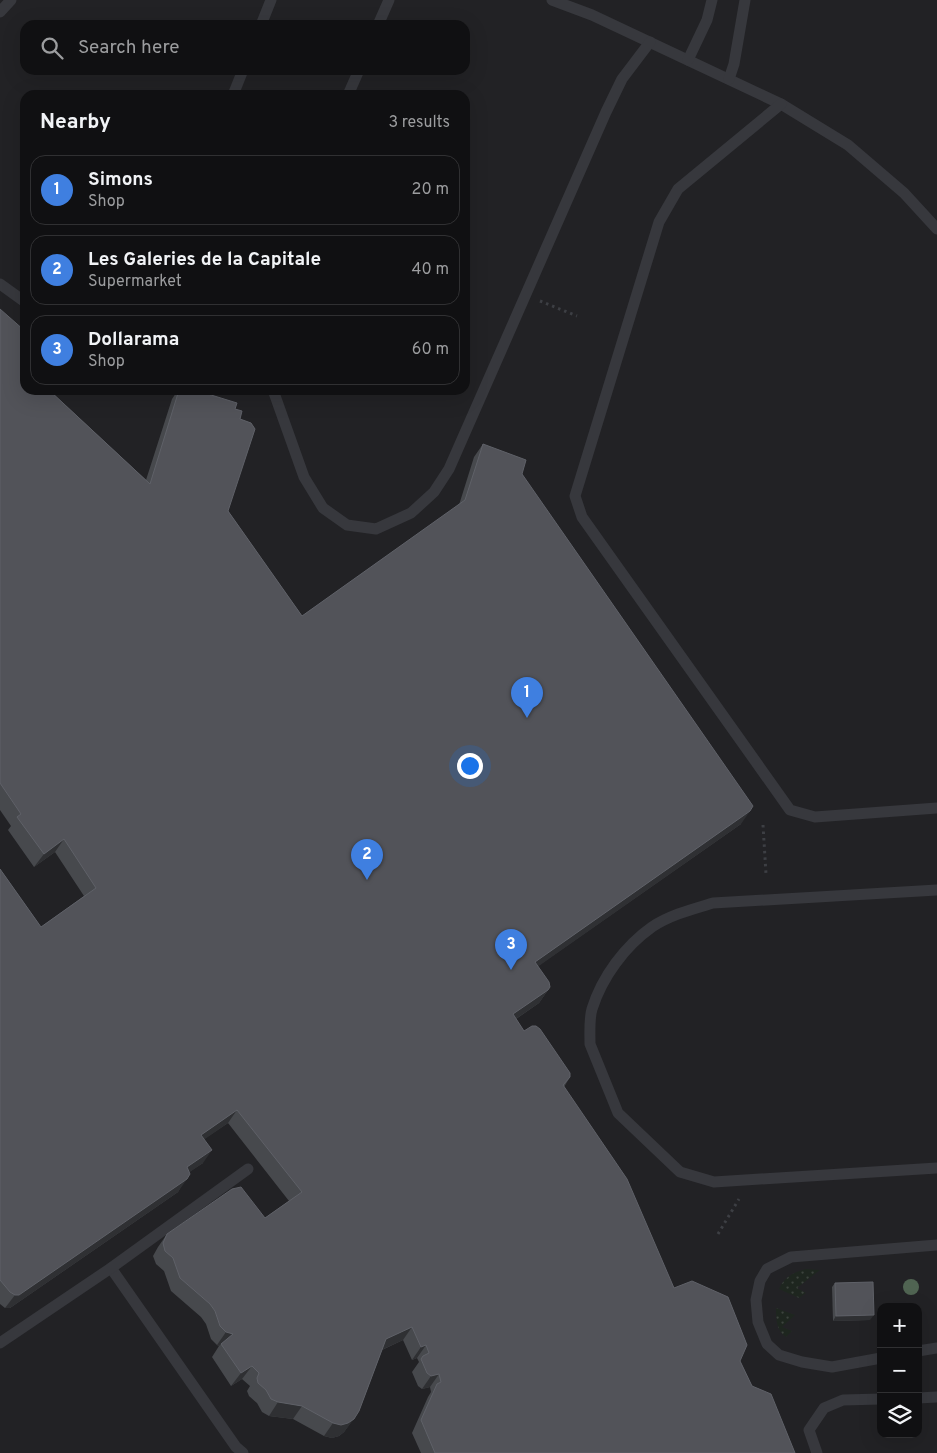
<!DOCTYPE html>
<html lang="en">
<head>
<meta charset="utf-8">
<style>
	body { margin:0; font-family:Overpass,sans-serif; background:#19191b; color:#f1f3f6 }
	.controls { position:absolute; right:15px; bottom:15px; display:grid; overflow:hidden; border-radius:10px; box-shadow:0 5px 20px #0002 }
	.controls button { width:45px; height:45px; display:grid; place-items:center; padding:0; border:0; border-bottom:1px solid #303032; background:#101012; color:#f1f3f6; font:25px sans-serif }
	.you { position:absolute; left:469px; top:765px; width:18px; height:18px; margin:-12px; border:4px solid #fff; border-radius:50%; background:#1a73e8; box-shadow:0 0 0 8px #1a73e833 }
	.badge { display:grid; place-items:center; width:32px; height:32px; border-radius:50%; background:#7c3aed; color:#fff; font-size:16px; font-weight:700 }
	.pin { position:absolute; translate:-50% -41px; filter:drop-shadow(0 1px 2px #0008) }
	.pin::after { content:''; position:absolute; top:26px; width:18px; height:15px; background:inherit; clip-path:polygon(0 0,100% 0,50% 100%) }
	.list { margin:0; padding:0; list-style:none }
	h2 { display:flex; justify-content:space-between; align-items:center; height:65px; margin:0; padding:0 20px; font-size:21px }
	h2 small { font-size:16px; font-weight:400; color:#9c9d9f }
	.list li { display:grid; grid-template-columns:32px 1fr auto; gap:15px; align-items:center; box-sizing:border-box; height:70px; margin:0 10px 10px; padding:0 10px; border:1px solid #303032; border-radius:15px }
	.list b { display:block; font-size:19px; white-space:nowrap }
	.list p { margin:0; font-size:16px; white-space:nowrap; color:#9c9d9f }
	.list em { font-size:16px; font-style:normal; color:#9c9d9f }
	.icon { flex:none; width:28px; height:28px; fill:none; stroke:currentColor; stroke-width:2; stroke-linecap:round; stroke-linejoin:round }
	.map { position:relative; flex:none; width:937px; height:1453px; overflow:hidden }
	.search { position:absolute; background:#101012; box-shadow:0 5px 20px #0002; left:20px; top:20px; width:450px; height:55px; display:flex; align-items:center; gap:12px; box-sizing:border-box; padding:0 18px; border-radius:15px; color:#9c9d9f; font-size:19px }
	.panel { position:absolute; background:#101012; box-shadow:0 5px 20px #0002; left:20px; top:90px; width:450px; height:305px; border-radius:15px }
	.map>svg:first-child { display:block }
	.built { fill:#222225; fill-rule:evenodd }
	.grass { fill:url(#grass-dots) }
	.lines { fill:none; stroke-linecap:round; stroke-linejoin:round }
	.path { stroke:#3d3f44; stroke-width:3; stroke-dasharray:2.5 4; stroke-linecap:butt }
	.service { stroke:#37383d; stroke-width:11 }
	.tree { fill:#506452 }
	.wall { fill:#47494d }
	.shaded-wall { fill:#2f3033 }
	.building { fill:#525359; stroke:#5f6168 }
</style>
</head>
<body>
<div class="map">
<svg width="937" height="1453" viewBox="0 0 937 1453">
	<defs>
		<pattern id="grass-dots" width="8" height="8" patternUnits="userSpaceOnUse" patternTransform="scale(1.25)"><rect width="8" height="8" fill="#1e261f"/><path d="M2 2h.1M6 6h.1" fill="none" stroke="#3c433d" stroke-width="1.8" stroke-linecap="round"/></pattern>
	</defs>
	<rect width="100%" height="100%" fill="#161618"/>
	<path class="built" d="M0,0H937V1453H0ZM25,25H465V70H25ZM25,95H465V390H25ZM881,1307H918V1434H881Z"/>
	<g class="grass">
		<path d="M806,1269L820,1270L797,1288L806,1293L799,1298L779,1289C784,1277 794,1272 806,1269Z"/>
		<path d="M776,1308L795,1315L782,1327L792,1331L786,1337C776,1330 776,1319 776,1308Z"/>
	</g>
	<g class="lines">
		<g class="path">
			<path d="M540,301L577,316"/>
			<path d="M763,825L766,874"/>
			<path d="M718,1234L739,1199"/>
		</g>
		<g class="service">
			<path d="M552,0L592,15L781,104L848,145L904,193L937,229"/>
			<path d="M0,12L11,0"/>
			<path d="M261,25L271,0"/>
			<path d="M378,25L389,0"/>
			<path d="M688,60L707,20L712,0"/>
			<path d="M729,79L734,64L745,0"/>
			<path d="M233,95L243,70"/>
			<path d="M348,95L359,70"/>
			<path d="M781,104L678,189L659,222L575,496L582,517L790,810L815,817L937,808"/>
			<path d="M0,284L25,302"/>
			<path d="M273,390L304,477L323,508L347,525L376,529L411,513L434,492L449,469L606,112L622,79L650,42"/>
			<path d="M937,890L713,903C693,909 670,915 652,927C625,946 602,977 592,1009C589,1019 590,1033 590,1044L618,1113L680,1172L714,1182L937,1168"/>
			<path d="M111,1268L236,1447L243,1453"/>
			<path d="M0,1343L111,1268L248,1169"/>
			<path d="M918,1351L937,1348"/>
			<path d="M881,1358L832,1367L802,1362L779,1355L767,1344L758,1322L756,1300L760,1281L767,1269L791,1257L937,1245"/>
			<path d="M918,1398L937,1397"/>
			<path d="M817,1453L809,1430L824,1408L843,1400L881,1399"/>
		</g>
	</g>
	<circle class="tree" cx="911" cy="1287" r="8"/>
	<g class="wall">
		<path d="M0,309L25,390H51L50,391L146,480L172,399L178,390H195L235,409L240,419L228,511L302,616L459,505L474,457L483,444L522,474L741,824L538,966L548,990L539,1003L516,1019L524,1031L570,1077L564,1087L674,1288L740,1361L752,1386L795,1453H421L412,1433L428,1397L431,1392L430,1387L422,1389L418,1386L412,1372L419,1362L417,1358L412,1360L403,1340L382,1350L359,1411L344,1432L339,1436L332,1438L324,1436L293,1419L269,1416L262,1412L257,1403L249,1396L247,1391L250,1386L242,1379L231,1386L212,1357L219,1346L217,1345L211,1339L206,1324L201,1317L171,1291L164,1271L156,1264L153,1256L158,1247L167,1234L265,1218L289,1201L228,1123L204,1139L203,1163L189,1172L178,1192L10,1308H5L0,1304V869L41,927L84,896L55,852L34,867L8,830L11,826L0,810Z"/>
		<path d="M835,1283L870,1320L833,1321L832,1287Z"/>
	</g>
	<g class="shaded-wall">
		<path d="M750,811L741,824L526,975L535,962Z"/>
		<path d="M64,839L55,852L34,867L44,854Z"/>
		<path d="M548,990L539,1003L504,1027L513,1014Z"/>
		<path d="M237,1110L228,1123L192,1148L201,1135Z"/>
		<path d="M212,1150L203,1163L178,1180L187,1167Z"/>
		<path d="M187,1179L178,1192L10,1308H5L15,1295Z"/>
		<path d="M874,1315L870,1320L833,1321L836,1316Z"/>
		<path d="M412,1327L403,1340L377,1352L386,1339Z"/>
		<path d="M226,1332L233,1334L219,1346L217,1345Z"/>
		<path d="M426,1345L417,1358L412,1360L421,1347Z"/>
		<path d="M252,1366L242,1379L231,1386L241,1373Z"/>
		<path d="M439,1374L430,1387L422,1389L431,1376Z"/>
		<path d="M278,1402L302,1406L293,1419L269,1416Z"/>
		<path d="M354,1419L344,1432L339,1436L332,1438L324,1436L333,1423Z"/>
	</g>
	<g class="building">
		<path d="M0,309L25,331V390H49L150,484L179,390H195L237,403L235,409L242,411L240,419L251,423L255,429L228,511L302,616L465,500L483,444L526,460L522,474L753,806L750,811L535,962L549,982L550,987L548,990L513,1014L524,1031L532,1026H536L540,1029L570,1073V1077L563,1085L627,1179L674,1288L692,1281L728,1297L747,1345L740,1361L752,1386L771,1394L795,1453H435L421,1420L437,1384L441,1382L439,1374L431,1376L427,1373L421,1359L423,1356L429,1353L426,1345L421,1347L412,1327L386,1339L359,1411L354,1419L348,1423L341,1425L333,1423L302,1406L278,1402L271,1399L266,1390L258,1383L257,1378L259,1373L252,1366L241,1373L221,1344L233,1334L226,1332L220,1326L215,1311L210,1304L180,1278L173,1258L165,1251L163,1243L167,1234L232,1189L241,1187L265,1218L302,1192L237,1110L201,1135L212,1150L187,1167L190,1174L187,1179L19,1295H15L10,1292L0,1280V869L41,927L96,888L64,839L44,854L17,817L21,814L0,783Z"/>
		<path d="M873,1282L874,1315L836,1316L835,1283Z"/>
	</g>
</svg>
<div class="controls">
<button>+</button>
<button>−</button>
<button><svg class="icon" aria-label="layers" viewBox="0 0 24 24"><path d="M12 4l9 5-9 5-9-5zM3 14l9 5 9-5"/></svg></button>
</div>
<div class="you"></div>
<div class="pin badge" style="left:527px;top:718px;background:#3f7fe0">1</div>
<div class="pin badge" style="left:367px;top:880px;background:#3f7fe0">2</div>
<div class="pin badge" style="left:511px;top:970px;background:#3f7fe0">3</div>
<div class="search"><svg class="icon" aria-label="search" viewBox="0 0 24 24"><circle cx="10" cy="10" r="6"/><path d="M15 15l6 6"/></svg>Search here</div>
<section class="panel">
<h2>Nearby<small>3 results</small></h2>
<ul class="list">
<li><span class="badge" style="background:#3f7fe0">1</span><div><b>Simons</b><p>Shop</p></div><em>20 m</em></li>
<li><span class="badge" style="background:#3f7fe0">2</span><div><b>Les Galeries de la Capitale</b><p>Supermarket</p></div><em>40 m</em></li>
<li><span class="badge" style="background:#3f7fe0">3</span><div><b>Dollarama</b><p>Shop</p></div><em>60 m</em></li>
</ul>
</section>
</div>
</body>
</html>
